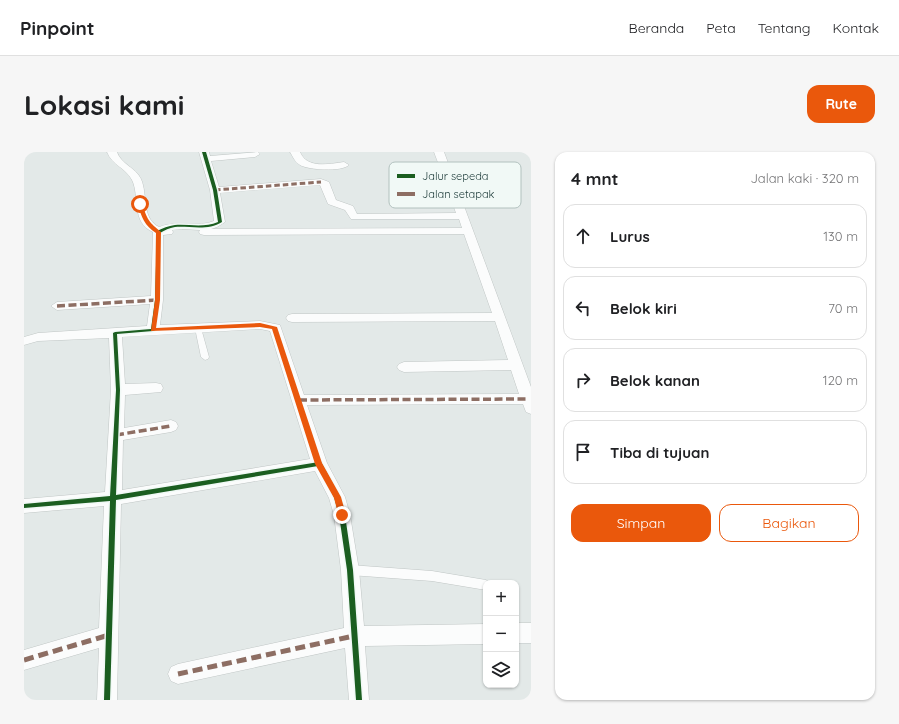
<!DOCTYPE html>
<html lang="id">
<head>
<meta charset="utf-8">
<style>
	body { margin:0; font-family:Quicksand,sans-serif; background:#f6f6f6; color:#202124 }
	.controls { position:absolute; right:12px; bottom:12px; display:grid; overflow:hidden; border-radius:8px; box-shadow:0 1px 3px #0004 }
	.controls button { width:36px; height:36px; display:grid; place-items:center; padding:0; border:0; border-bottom:1px solid #e0e0e0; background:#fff; color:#202124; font:20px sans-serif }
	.stop { position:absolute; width:12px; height:12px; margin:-9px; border:3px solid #ea580c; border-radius:50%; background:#fff }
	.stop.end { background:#ea580c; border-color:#fff; box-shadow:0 1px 4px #0008 }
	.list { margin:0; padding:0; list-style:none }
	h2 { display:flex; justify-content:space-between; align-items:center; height:52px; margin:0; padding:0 16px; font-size:17px }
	h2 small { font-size:13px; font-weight:400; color:#757577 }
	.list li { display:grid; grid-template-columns:26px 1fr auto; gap:12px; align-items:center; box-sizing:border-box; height:64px; margin:0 8px 8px; padding:0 8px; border:1px solid #e0e0e0; border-radius:12px }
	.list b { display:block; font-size:15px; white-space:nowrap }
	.list em { font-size:13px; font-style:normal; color:#757577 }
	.actions { display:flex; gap:8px; padding:12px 16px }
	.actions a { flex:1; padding:9px 0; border:1px solid #ea580c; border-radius:12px; text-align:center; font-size:14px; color:#ea580c }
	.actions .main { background:#ea580c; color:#fff }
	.icon { flex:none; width:22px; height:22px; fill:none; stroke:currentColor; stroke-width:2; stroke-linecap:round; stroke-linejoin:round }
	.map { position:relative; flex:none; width:507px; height:548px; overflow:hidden; border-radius:12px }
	header { display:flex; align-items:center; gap:24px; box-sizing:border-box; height:56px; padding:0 20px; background:#fff; border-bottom:1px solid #e0e0e0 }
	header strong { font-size:19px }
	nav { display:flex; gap:22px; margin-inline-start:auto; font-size:14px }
	.intro { display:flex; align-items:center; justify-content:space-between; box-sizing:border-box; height:96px; padding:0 24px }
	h1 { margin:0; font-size:28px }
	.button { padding:10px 18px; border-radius:12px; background:#ea580c; color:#fff; font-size:14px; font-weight:700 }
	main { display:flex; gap:24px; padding:0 24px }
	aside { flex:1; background:#fff; border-radius:12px; box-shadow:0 1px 3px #0004 }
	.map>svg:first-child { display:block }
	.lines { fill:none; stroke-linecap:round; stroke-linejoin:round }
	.service-casing { stroke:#c0c6c5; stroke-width:1 }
	.minor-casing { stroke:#c0c6c5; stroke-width:1 }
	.service { fill:#fbfcfc; fill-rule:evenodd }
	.minor { fill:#fbfcfc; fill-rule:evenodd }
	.quiet-far2 { stroke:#8d6e63; stroke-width:3; stroke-dasharray:5.5 3; stroke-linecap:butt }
	.quiet-far1 { stroke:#8d6e63; stroke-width:3.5; stroke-dasharray:8 3.5; stroke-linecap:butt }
	.quiet { stroke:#8d6e63; stroke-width:5; stroke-dasharray:10 5; stroke-linecap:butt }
	.cycleway-casing { stroke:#f1f9f6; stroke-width:3 }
	.cycleway { fill:#1b5e20; fill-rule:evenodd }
	.route { fill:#ea580c }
	.key { fill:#f1f9f6; stroke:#b2c1be; stroke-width:1 }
	.key-label { font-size:11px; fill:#203e3c }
</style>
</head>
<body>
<header>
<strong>Pinpoint</strong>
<nav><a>Beranda</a><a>Peta</a><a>Tentang</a><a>Kontak</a></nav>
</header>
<div class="intro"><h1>Lokasi kami</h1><a class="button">Rute</a></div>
<main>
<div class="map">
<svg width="507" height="548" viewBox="0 0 507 548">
	<rect width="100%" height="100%" fill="#e3e9e8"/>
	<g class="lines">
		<defs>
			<g id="service">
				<path d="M172,174H176L177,176L185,205L184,207L181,208L177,205L171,176Z"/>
				<path d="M326,413L408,419L462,428L466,431H462V438L408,429L326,423L323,421L321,418L323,415Z"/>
			</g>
			<g id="minor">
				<path d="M83,0H93C97,12 112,16 117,27C124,43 117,66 135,75C153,68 174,76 190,69L186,38L175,0H185L186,4L234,0L236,2L231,5L187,9L195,35L297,27L305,30L312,48L329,54L333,62L432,61L418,22H370L365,19L370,16H416L410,0H420L507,235V262L502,260L499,252L283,253L303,311L321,345L326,363L335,418L340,474L462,472V492L341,494L345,548H325L321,496L154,532L147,529L144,522L147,515L154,512L320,476L317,418L310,363L305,346L291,319L97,352L93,548H73L75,496L0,518V498L75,476L80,354L0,361V347L81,340L87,238L85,186L14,189L0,193V185L14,181L123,174L126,152L33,158L27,154L33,150L127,144L129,80C107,71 116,44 108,28C102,16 88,13 83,0ZM296,33L304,52L321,58L327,67H435L438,76L187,77L193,75L201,70L196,41ZM158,77L176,78L175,80L176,82L180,83L440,82L468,161L268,162L264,163L262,166L264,169L268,170L471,169L484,208L380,210L375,212L373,215L375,218L380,220L487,218L495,242L280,243L256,173L236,169L136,173L139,148V83L148,82L149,80L148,78ZM236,177L246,179L286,307L98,338L99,288L147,280L152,278L154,274L152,270L147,268L100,276L101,243L137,240L139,236L137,232L132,231L101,232L98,185Z"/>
				<path d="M266,0H276C283,17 305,12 320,10L325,13C318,20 284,18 276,13C271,10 269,5 266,0Z"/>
				<rect x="492" y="471" width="15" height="20"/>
			</g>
		</defs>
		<use href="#service" class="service-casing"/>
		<use href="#minor" class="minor-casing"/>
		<use href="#service" class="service"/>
		<use href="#minor" class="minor"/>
		<path class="quiet-far2" d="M191,38L297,30"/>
		<g class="quiet-far1">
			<path d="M33,154L133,148"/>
			<path d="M275,248L504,247"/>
			<path d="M92,283L147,274"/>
		</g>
		<g class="quiet">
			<path d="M0,508L85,483"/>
			<path d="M154,522L330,484"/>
		</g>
		<defs>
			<path id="cycleway" d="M178,0H182L193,38L198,70C184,79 167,74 151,75C145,76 141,78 136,81L135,148L131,178L129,179L93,182L96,238L92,343L295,310H297L316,345L321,363L329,418L338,548H332L323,418L315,363L310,345L294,314L92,348L86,548H80L86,349L0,356V352L86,344L92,238L89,181L91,180L127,177L131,148L133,79C139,76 144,74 151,73C165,72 180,76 194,70L189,38Z"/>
		</defs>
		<use href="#cycleway" class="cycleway-casing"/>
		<use href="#cycleway" class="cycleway"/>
	</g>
	<path class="route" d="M116,50L119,52C122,67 126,71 137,80L136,148L132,176L236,171L253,175L298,311L317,345L322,363L321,365H315L310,346L291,312L248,177L236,175L127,179L131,148L132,81C121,74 117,65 114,52Z"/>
	<rect x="365" y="10" width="132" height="46" rx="6" class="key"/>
	<rect x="373" y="22" width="18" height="4" fill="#1b5e20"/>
	<rect x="373" y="40" width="18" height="4" fill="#8d6e63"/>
	<g class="key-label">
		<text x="398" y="28">Jalur sepeda</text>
		<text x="398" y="46">Jalan setapak</text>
	</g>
</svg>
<div class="controls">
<button>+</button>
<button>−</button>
<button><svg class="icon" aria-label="layers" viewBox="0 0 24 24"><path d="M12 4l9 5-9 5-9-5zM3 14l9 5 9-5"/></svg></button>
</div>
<div class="stop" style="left:116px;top:52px"></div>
<div class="stop end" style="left:318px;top:363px"></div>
</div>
<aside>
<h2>4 mnt<small>Jalan kaki · 320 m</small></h2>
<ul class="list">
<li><svg class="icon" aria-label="ahead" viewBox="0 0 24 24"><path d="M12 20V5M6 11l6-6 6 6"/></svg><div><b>Lurus</b></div><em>130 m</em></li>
<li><svg class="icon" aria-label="left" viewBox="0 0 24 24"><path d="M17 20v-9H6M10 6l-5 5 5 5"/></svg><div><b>Belok kiri</b></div><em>70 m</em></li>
<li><svg class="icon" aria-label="right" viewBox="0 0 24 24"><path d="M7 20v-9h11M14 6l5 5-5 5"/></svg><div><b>Belok kanan</b></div><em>120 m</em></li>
<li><svg class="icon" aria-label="arrive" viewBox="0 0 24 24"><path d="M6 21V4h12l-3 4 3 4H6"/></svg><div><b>Tiba di tujuan</b></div></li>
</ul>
<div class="actions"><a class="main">Simpan</a><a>Bagikan</a></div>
</aside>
</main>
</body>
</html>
